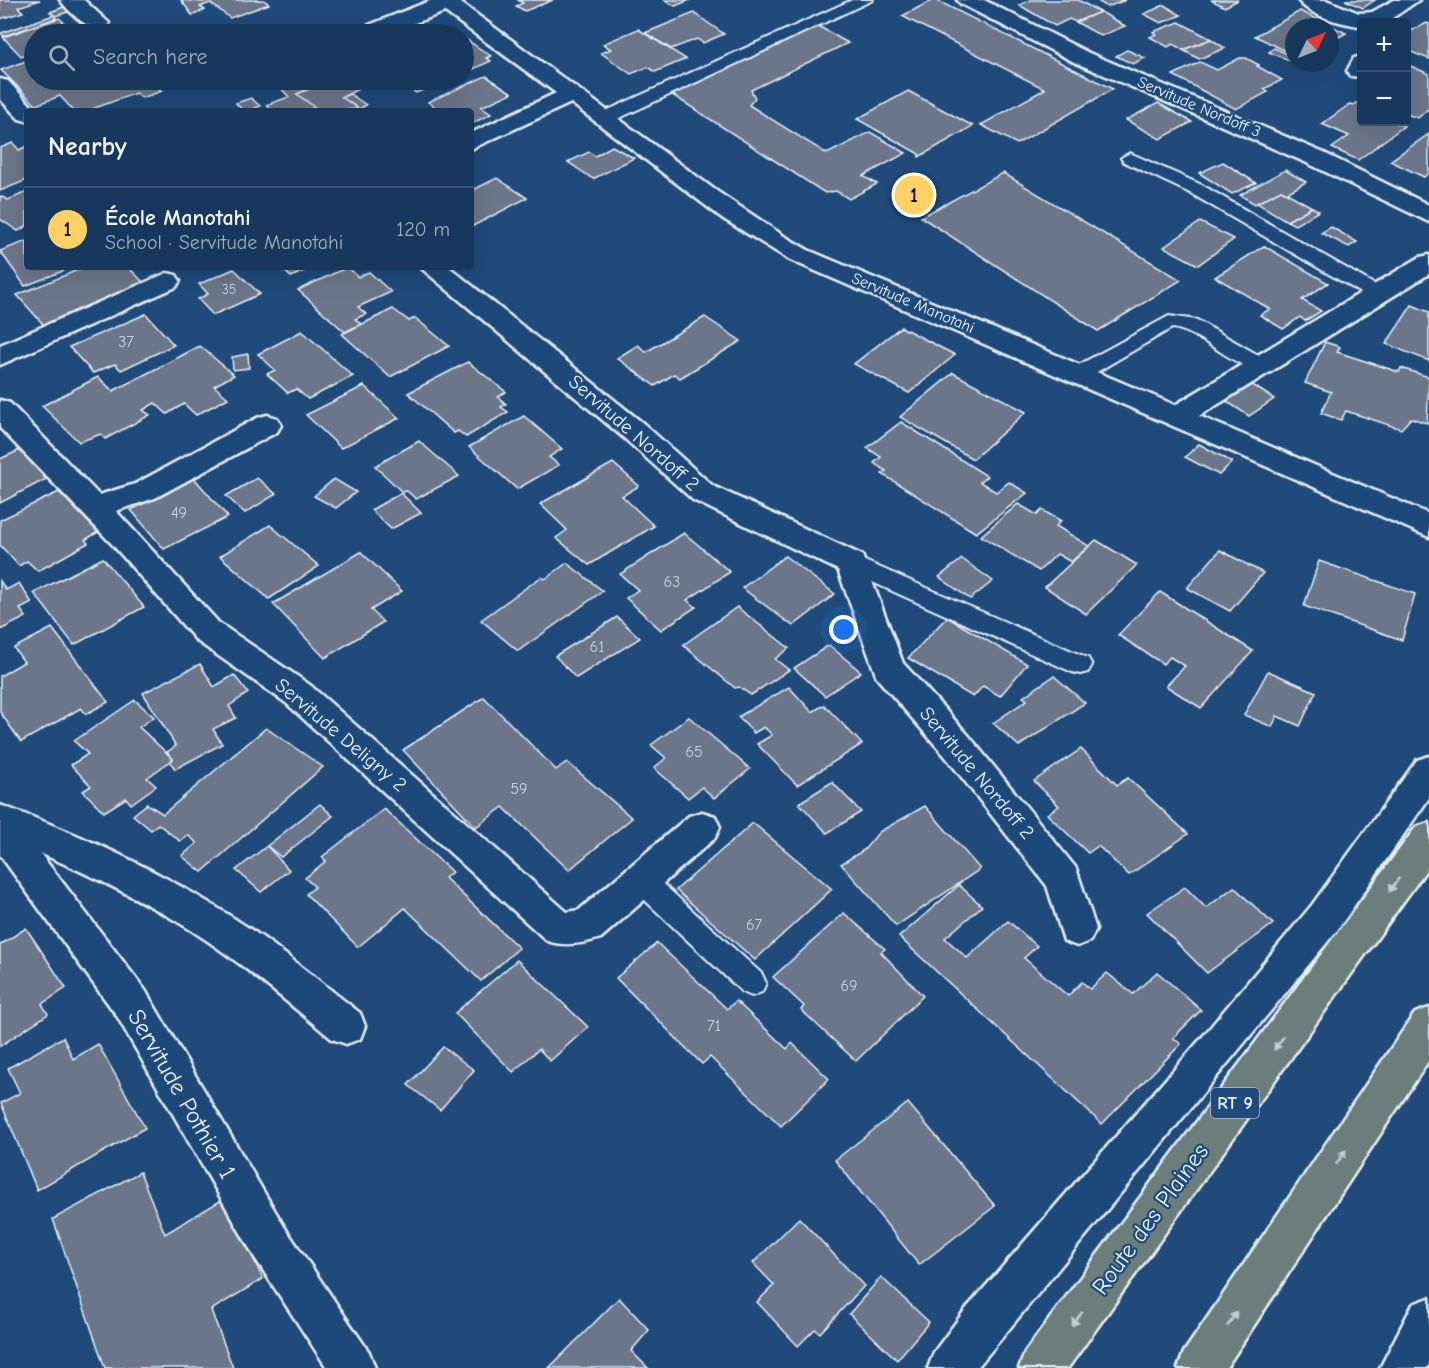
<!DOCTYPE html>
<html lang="en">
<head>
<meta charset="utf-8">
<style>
	body { margin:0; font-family:"Comic Neue",sans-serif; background:#203f62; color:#f1f3f6 }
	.controls { position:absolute; right:18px; top:18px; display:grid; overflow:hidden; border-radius:6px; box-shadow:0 6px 24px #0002 }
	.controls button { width:54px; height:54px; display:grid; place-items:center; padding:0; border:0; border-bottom:2px solid #365272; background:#17385c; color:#f1f3f6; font:30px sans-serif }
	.compass { position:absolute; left:1285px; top:18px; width:54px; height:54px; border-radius:50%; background:#17385c; box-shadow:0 6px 24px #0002; rotate:47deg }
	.you { position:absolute; left:844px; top:630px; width:21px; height:21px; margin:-15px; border:4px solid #fff; border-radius:50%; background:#1a73e8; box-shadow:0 0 0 9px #1a73e833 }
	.badge { display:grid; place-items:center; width:39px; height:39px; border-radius:50%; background:#ffd166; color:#111; font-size:20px; font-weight:700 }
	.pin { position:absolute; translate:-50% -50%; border:3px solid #fff; box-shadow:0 2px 6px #0006 }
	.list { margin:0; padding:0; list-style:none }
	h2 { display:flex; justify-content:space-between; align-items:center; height:78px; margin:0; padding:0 24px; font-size:26px }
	h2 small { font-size:20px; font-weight:400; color:#9eacbb }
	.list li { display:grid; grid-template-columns:39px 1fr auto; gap:18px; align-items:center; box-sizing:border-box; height:84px; padding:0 24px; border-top:2px solid #365272 }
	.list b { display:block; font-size:22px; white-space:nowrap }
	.list p { margin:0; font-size:20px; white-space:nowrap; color:#9eacbb }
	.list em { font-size:20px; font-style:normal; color:#9eacbb }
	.icon { flex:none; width:33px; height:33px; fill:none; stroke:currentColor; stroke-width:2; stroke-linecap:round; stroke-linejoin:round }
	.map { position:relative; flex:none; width:1429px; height:1368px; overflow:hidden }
	.search { position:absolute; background:#17385c; box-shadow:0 6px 24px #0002; left:24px; top:24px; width:450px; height:66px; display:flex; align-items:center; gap:15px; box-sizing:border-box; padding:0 21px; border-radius:33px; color:#9eacbb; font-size:22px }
	.panel { position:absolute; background:#17385c; box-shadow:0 6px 24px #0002; left:24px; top:108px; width:450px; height:162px; border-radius:6px }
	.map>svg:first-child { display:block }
	.building { fill:#6c768a; stroke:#e8f1f8; stroke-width:1.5 }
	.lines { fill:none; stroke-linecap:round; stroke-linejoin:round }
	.lane-casing { stroke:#e8f1f8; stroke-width:4 }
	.street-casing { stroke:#e8f1f8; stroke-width:5 }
	.secondary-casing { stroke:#e8f1f8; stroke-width:5 }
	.highway-casing { stroke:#e8f1f8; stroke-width:5 }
	.lane { fill:#1f4a7a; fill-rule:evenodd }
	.street { fill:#1f4a7a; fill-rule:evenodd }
	.secondary { fill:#1f4a7a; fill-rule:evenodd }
	.highway { fill:#6c7e7c; fill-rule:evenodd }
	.oneway { fill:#c3ced3 }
	.labels { text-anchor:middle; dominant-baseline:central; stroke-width:4.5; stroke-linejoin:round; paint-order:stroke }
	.far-number-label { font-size:14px; fill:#c9d2dc }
	.far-street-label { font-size:16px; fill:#e8f1f8; stroke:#1f4a7a }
	.number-label { font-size:16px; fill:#c9d2dc }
	.shield { fill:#1f4a7a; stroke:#acbfd2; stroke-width:1.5 }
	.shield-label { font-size:18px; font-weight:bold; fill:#e8f1f8 }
	.street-label { font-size:20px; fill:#e8f1f8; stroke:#1f4a7a }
	.near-street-label { font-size:24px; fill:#e8f1f8; stroke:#1f4a7a }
</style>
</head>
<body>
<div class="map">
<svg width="1429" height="1368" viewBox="0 0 1429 1368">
	<rect width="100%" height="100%" fill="#1f4a7a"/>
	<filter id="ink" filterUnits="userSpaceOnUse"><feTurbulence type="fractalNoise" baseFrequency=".0167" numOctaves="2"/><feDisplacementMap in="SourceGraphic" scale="12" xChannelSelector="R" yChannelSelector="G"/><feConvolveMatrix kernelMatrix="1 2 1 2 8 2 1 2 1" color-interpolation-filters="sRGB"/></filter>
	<g filter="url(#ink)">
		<g class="building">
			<path d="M0,0H40L18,7L23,12L0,19Z"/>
			<path d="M181,0L203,2L210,0H264L269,4L230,18L210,3L200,7L205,10L192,15Z"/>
			<path d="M518,0H553L525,11L516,6L523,3Z"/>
			<path d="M664,0H690L675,6Z"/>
			<path d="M933,0H936L1113,89L1017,144L981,125L1045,89L902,16Z"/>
			<path d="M1031,0H1078L1100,12L1076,22L1069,19L1055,26L1019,5Z"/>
			<path d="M1096,0H1126L1107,7Z"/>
			<path d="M1211,0H1238L1225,7Z"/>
			<path d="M1345,0H1375L1363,8Z"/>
			<path d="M1164,5L1181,15L1161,23L1144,14Z"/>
			<path d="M64,7L68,12L55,16L50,12Z"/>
			<path d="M1300,11L1346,33L1330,42V27H1294V55L1255,36Z"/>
			<path d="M1100,12H1101L1125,26L1101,36L1076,22Z"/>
			<path d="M694,13L724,34L703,43L697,39L671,49L645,33Z"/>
			<path d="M54,15L56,18L4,36L1,33Z"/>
			<path d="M59,18L76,33L34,34V52L21,56L3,37Z"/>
			<path d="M1179,22L1211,39L1183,50L1173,44L1168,47L1150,37L1156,34L1153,32Z"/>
			<path d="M1427,23L1429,24V59L1406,50V33Z"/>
			<path d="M818,26L848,43L751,90L755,98L749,105L827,154L870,132L906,153L863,176L877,184L849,199L836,191L825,193L671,94Z"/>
			<path d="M638,29L686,59L655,72L648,67L631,74L601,53L611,49L603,44Z"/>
			<path d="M464,38L491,56L486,58L491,61L464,73Z"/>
			<path d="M1211,39L1225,48L1199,59L1183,50Z"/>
			<path d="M1274,48L1294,57V60L1291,61L1269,52Z"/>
			<path d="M1127,50L1145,58L1133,64L1116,56Z"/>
			<path d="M34,58V80H149L162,91L142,98L136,93L87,111H74L60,96L36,105L1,70Z"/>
			<path d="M1240,58H1246L1259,65L1257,66L1282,80L1264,89L1268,92L1236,109L1173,75L1200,62L1217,70Z"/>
			<path d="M1406,64L1429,74V108L1418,118L1406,114Z"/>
			<path d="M486,76L512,93L481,107L491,114L471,124V111H441L428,102Z"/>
			<path d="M293,80H314L320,84L297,94L315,107L305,111H273L266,105L289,97L278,85Z"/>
			<path d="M331,80H363L369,84L342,97L359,109L320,111L297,94Z"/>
			<path d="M398,80H448L416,93Z"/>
			<path d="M908,91L973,126L919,157V154L857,119Z"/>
			<path d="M350,94L366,105L359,109L342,97Z"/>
			<path d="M251,98L260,106L255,108L258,111H243L236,103Z"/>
			<path d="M1360,101L1362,122H1394L1404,126L1358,160L1332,148L1349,136L1322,124L1350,104L1354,105Z"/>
			<path d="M1158,103L1192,122L1160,139L1126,120Z"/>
			<path d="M1429,134V173L1424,177L1390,161Z"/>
			<path d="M13,143L19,150L27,146V180L0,191V148Z"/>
			<path d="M612,146L634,158L593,179L568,162L589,152L595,156Z"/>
			<path d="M1223,162L1256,183L1232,194L1199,173Z"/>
			<path d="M1285,170L1306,182L1287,193L1281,190L1255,204L1240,195Z"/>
			<path d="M1003,173L1181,280L1098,331L921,217Z"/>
			<path d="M497,178L527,198L471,227V191Z"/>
			<path d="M1281,190L1287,193L1312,207L1287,221L1257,203Z"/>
			<path d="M27,192V226L18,231L0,219V196L8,200Z"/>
			<path d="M1312,207L1319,211L1295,225L1287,221Z"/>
			<path d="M1200,222L1234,239L1198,265L1164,247Z"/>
			<path d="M1331,227L1357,242L1349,247L1321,233Z"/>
			<path d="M27,241V267H73L25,286L0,251Z"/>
			<path d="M1264,246L1328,283L1302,300L1321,311L1305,321L1300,317L1283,329L1260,315L1270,309L1215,277Z"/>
			<path d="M85,267H128L143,282L44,325L17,295Z"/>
			<path d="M280,267H312L291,277Z"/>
			<path d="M348,267L358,277L369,272L391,292L358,307L366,314L355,319L361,324L345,332L298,290Z"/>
			<path d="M234,269L260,294L213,315L198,299L208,294L199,284Z"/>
			<path d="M1412,305L1429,312V361L1386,344Z"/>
			<path d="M393,309L409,321L415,318L449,346L390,377L342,334Z"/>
			<path d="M146,314L174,345L121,370L115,364L93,373L69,347Z"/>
			<path d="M705,317L741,341L680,378L674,374L655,386L617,358L638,345L646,352Z"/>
			<path d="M901,327L955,355L909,393L854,364Z"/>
			<path d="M302,331L353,376L308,399L296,389L288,393L267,374L275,370L258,354Z"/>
			<path d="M1325,342L1340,347L1337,352L1399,372L1401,368L1429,377L1427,423L1411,418L1401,429L1346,411L1341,420L1321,413L1331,392L1305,383Z"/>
			<path d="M200,346L234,375L214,386L228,398L196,415L184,404L167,414L155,403L143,410L150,415L105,439L101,434L79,442L42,406L98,377L113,391Z"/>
			<path d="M248,354L249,368L233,370L232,357Z"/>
			<path d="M468,362L506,392L498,397L506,404L501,407L508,412L466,437L458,431L454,433L408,393Z"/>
			<path d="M953,373L1026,412L973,459L900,417Z"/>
			<path d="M1251,384L1274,399L1249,416L1226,401Z"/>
			<path d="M364,386L399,418L341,448L306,415Z"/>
			<path d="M524,416L562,449L549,457L559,465L517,489L469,447Z"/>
			<path d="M901,422L987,476L980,482L996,492L1009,482L1027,493L976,533L882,474L886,471L874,463L881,457L867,448Z"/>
			<path d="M419,441L459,476L416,499L407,491L402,492L375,466Z"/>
			<path d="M1199,444L1232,462L1219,475L1185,457Z"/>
			<path d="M20,450L46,479L0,503V459Z"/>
			<path d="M613,463L639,486L622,496L654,526L589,565L556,538L567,530L540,504Z"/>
			<path d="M194,478L228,517L164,549L131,510Z"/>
			<path d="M257,478L276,494L245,513L226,496Z"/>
			<path d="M334,479L356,492L336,508L314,496Z"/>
			<path d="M59,492L98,532L85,540L88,543L38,571L27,561L19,566L0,545V520Z"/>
			<path d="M401,493L421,513L391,529L371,510Z"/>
			<path d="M1018,504L1037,515L1042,510L1061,521L1056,526L1089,546L1071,562L1057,554L1039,571L981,536Z"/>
			<path d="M270,525L319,566L269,599L220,556Z"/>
			<path d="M684,533L730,572L687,600L696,607L661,630L626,598L638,590L620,574Z"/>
			<path d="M1096,540L1137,565L1086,614L1045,587Z"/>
			<path d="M1220,550L1263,573L1230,611L1187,588Z"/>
			<path d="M361,552L402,591L371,610L383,622L325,658L273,604Z"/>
			<path d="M785,556L835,594L793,626L742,588Z"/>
			<path d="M103,558L144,607L74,645L34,593Z"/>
			<path d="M962,559L993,581L970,599L939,577Z"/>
			<path d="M1319,561L1415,594L1402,640L1304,606Z"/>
			<path d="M567,563L603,591L518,651L481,620L541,577L545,579Z"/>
			<path d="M0,581L6,590L19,583L32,603L20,609L26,617L0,630Z"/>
			<path d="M1160,592L1253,651L1201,708L1166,686L1185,666L1170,657L1163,664L1118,635Z"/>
			<path d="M737,607L789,648L775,659L789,670L751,695L739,687L735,688L683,645Z"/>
			<path d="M617,617L640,638L576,678L555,656Z"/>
			<path d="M947,617L1027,664L1000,696L983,686L973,697L908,658Z"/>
			<path d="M52,628L108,702L86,714L81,708L21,742L0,712V676L24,662L14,648Z"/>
			<path d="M829,645L861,672L825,696L794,668Z"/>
			<path d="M200,664L214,687L234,675L248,693L229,706L236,718L213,729L222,744L175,769L170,761L173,759L167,752L176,746L143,693Z"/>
			<path d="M1268,671L1316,692L1300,726L1277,716L1272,727L1244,715Z"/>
			<path d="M1054,676L1085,703L1019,746L993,723L1027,700L1023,697Z"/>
			<path d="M789,687L812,712L824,705L862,744L797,785L757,744L772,735L764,727L754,733L738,717Z"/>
			<path d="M484,697L556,770L567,762L632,818L569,870L503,807L476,827L403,750Z"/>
			<path d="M135,700L154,717L139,727L173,759L147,778L156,786L131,804L126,798L104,812L83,791L91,786L71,765L88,754L74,741Z"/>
			<path d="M689,717L750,769L714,798L702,787L688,798L654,768L666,758L651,745Z"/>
			<path d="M266,728L323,767L202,872L182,856L197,843L188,835L180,841L158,824L151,830L133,815L147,804L163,814Z"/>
			<path d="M1081,749L1117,785L1128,778L1188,834L1129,875L1098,846L1088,853L1047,814L1059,806L1034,781Z"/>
			<path d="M832,782L861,812L827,833L799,803Z"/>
			<path d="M320,804L333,816L281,857L267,846Z"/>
			<path d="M925,806L980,869L896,926L841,864L864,850L879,832Z"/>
			<path d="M384,809L452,872L445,878L519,948L481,981L405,908L358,947L306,894L315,887L305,878L326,861L322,857Z"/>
			<path d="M753,823L832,889L755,960L676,890Z"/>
			<path d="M267,846L289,870L261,892L236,870Z"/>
			<path d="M959,885L982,906L945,938L967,958L1008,921L1037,946L1024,958L1068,996L1082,982L1090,989L1107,973L1133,994L1157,972L1201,1010L1173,1038L1181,1044L1102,1124L899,937Z"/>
			<path d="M1185,887L1206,908L1234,887L1273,924L1207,973L1147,913Z"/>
			<path d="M844,913L885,949L881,952L923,996L856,1061L801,1010L804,1006L773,977Z"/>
			<path d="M26,928L66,988L42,1004L48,1014L0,1046V945Z"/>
			<path d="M657,943L727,1009L736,1001L787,1049L792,1043L829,1079L781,1126L710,1057L702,1064L616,978Z"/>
			<path d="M517,960L588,1027L550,1061L539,1049L513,1072L455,1013Z"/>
			<path d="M63,1037L73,1059L98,1044L145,1128L37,1190L1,1103L20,1093L8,1068Z"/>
			<path d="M443,1047L474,1070L440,1110L408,1085Z"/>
			<path d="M908,1103L995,1206L919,1265L835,1160Z"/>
			<path d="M140,1172L165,1234L225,1198L263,1279L211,1310L233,1368H105L53,1219Z"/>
			<path d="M799,1218L864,1286L820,1333L815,1329L798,1346L757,1302L774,1285L753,1263Z"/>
			<path d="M881,1277L929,1322L897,1360L849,1314Z"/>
			<path d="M619,1298L649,1330L631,1351L648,1368H549Z"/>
		</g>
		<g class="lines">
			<defs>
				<g id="lane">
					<path d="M852,0H873L611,122H599L597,118L599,114Z"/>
					<path d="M1130,153L1202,185L1384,290L1387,294L1384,298H1370L1190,193L1124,162L1121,158Z"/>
					<path d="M1169,316L1197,320L1267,360L1270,365L1267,370C1242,376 1202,331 1172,328L1085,379H1071L1068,374L1071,369Z"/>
					<path d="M851,555L1088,658L1092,665L1088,672L1080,674L1072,672L843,569L840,563L843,557Z"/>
					<path d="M641,868L650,872L762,974L766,983L762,992L752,996L742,992L632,888L628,880L632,872Z"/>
				</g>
				<g id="street">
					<path d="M60,0H84L109,23L106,28C89,32 70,13 60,0Z"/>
					<path d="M432,0H457L718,192L784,236L808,250L1175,405L1420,257L1429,255V274L1199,416L1429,514V537L790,260L722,218L571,103L471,149V133L556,93L445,12L385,34H356L359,29Z"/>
					<path d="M957,0H984L1089,53L1324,153L1429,205V222L1307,163L1074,62L961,4Z"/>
					<path d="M1298,0H1326L1359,13L1372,12L1394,0H1419L1388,21L1362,22L1359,26C1341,23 1309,16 1298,0Z"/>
					<path d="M1362,56V77L1350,76L1347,71L1354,58Z"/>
					<path d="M0,79L8,81L36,111H27V121L19,119L0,99Z"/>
					<path d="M420,267H449L644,424L713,486L862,555L903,663L969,736L1076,868L1096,929L1090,941L1077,946L1064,941L1047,886L945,756L877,678L838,570L693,500L624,438Z"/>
					<path d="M167,273L176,275L180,281L176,287L0,365V345Z"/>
					<path d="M0,400L10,403L99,495L135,484L257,418L267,415L277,418L281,425L277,432L155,498L116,511L219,623L310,685L567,912L579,910L689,816L702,812L715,816L720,827L715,838L601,938C583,944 565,947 547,941L286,703L197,641L112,544L0,428Z"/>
					<path d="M1429,756V798L1338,929L977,1368H928L934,1352L965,1310L1199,1041L1312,905L1417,760Z"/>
					<path d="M0,805C81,834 163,872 235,919C279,947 319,981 360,1013L365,1026L360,1039L346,1044L332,1039C286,1001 241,962 191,930C143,900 92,876 40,853L145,990L285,1228L369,1352L375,1368H327L255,1258L117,1016L0,855Z"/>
				</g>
				<path id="secondary" d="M1429,1298V1364L1427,1368H1380L1413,1304Z"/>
				<g id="highway">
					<path d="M1429,823V866L1068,1368H1019L1025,1352L1416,827Z"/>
					<path d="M1429,1008V1060L1226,1368H1178L1184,1352L1415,1013Z"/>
				</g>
			</defs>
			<use href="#lane" class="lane-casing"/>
			<use href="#street" class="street-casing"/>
			<use href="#secondary" class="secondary-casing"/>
			<use href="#highway" class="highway-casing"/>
			<use href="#lane" class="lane"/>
			<use href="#street" class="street"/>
			<use href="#secondary" class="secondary"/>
			<use href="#highway" class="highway"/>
		</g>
		<defs><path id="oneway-solid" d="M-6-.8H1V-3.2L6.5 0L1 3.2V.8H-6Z" transform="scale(1.5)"/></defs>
		<g class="oneway">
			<use href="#oneway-solid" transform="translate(1394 885) rotate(126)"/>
			<use href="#oneway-solid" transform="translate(1279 1043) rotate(126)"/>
			<use href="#oneway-solid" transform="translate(1341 1157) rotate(-56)"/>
			<use href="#oneway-solid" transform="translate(1077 1319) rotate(126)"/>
			<use href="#oneway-solid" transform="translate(1232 1319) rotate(-56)"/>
		</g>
	</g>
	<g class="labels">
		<g class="far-number-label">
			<text x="229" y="289">35</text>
		</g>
		<g class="far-street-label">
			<text transform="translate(1199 107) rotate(23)">Servitude Nordoff 3</text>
			<text transform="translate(913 303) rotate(23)">Servitude Manotahi</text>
		</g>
		<g class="number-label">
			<text x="126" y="342">37</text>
			<text x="179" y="513">49</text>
			<text x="672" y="582">63</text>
			<text x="597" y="647">61</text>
			<text x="694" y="752">65</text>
			<text x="519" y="789">59</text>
			<text x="754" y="925">67</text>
			<text x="849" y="986">69</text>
			<text x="714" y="1026">71</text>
		</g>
		<rect class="shield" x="1211" y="1088" width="48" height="30" rx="4.5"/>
		<g class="shield-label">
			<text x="1235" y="1103">RT 9</text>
		</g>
		<g class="street-label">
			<text transform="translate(634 433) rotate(41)">Servitude Nordoff 2</text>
			<text transform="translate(341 735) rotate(40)">Servitude Deligny 2</text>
			<text transform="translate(977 773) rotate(50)">Servitude Nordoff 2</text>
		</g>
		<g class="near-street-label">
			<text transform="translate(182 1094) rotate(60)">Servitude Pothier 1</text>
			<text transform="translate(1150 1219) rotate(-54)">Route des Plaines</text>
		</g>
	</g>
</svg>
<div class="controls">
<button>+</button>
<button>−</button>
</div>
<svg class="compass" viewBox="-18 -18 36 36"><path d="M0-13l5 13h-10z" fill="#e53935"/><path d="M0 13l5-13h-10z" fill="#9eacbb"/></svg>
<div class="you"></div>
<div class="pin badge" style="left:914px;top:195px">1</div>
<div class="search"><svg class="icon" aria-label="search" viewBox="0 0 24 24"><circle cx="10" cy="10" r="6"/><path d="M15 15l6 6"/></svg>Search here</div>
<section class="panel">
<h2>Nearby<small></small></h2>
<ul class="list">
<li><span class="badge">1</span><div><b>École Manotahi</b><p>School · Servitude Manotahi</p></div><em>120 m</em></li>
</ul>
</section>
</div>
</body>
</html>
